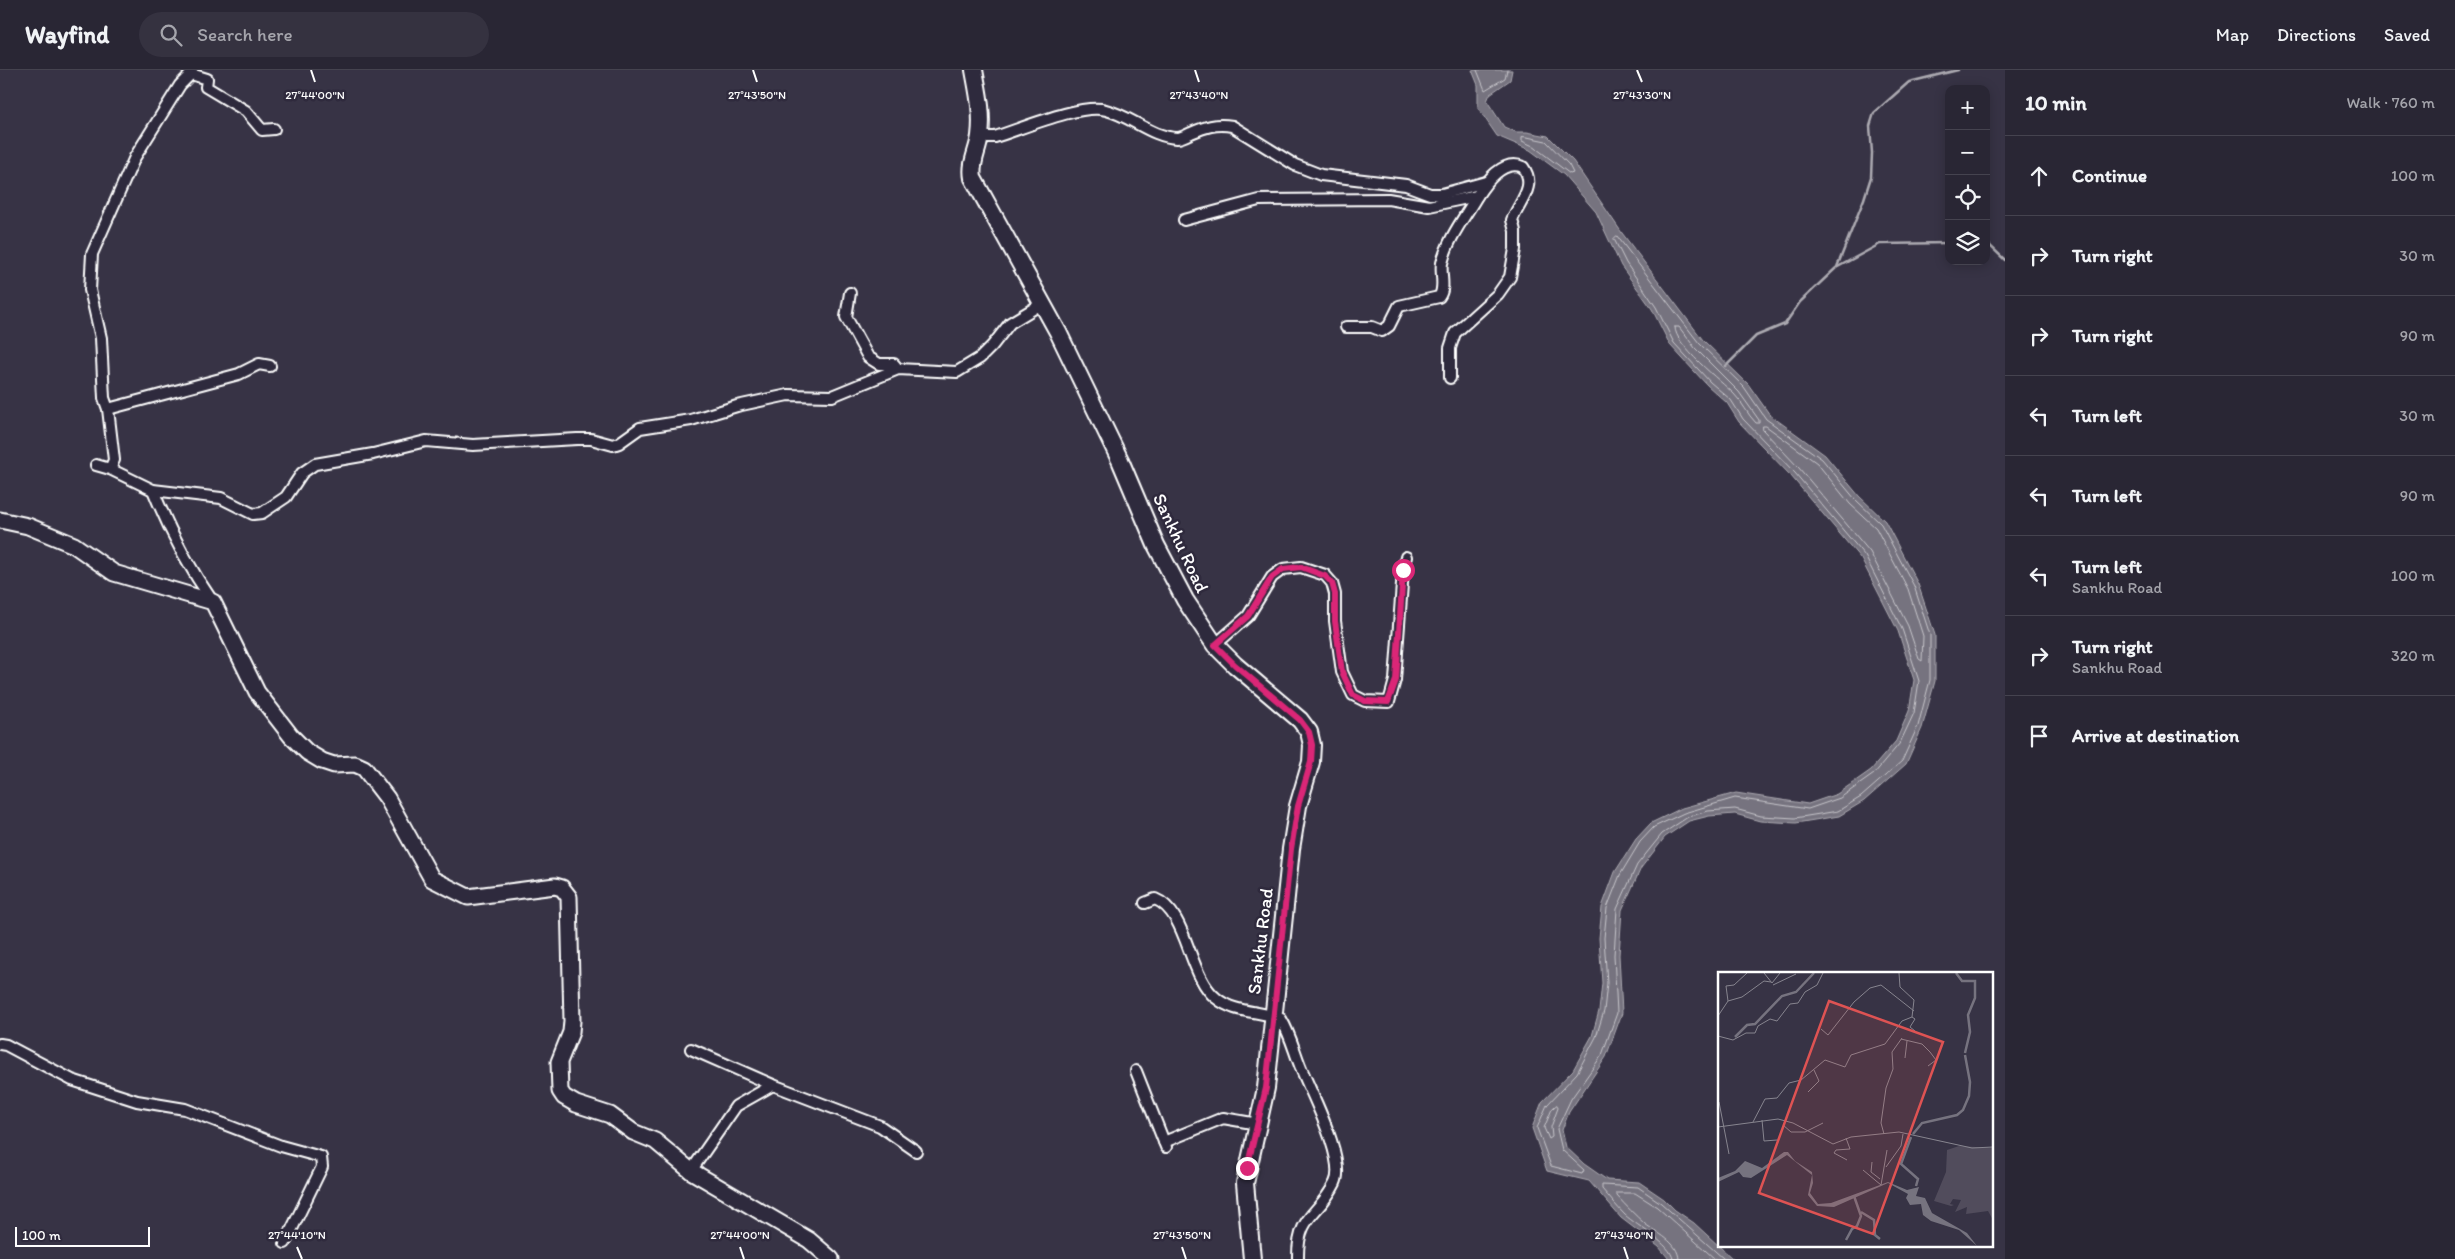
<!DOCTYPE html>
<html lang="en">
<head>
<meta charset="utf-8">
<style>
	body { margin:0; font-family:Itim,sans-serif; background:#353240; color:#f1f3f6 }
	.controls { position:absolute; right:15px; top:15px; display:grid; overflow:hidden; border-radius:10px; box-shadow:0 2px 12px #0003 }
	.controls button { width:45px; height:45px; display:grid; place-items:center; padding:0; border:0; border-bottom:1px solid #45434f; background:#292634; color:#f1f3f6; font:25px sans-serif }
	.scale { position:absolute; left:15px; bottom:12px; width:135px; box-sizing:border-box; padding-left:5px; border:2px solid #fff; border-top:0; font-size:14px; line-height:18px; white-space:nowrap; color:#fff; -webkit-text-stroke:4px #2f2a3d; paint-order:stroke }
	.stop { position:absolute; width:15px; height:15px; margin:-11px; border:4px solid #db2777; border-radius:50%; background:#fff }
	.stop.end { background:#db2777; border-color:#fff; box-shadow:0 1px 5px #0008 }
	.list { margin:0; padding:0; list-style:none }
	h2 { display:flex; justify-content:space-between; align-items:center; height:65px; margin:0; padding:0 20px; font-size:21px }
	h2 small { font-size:16px; font-weight:400; color:#a5a5ac }
	.list li { display:grid; grid-template-columns:32px 1fr auto; gap:15px; align-items:center; box-sizing:border-box; height:80px; padding:0 20px; border-top:1px solid #45434f }
	.list b { display:block; font-size:19px; white-space:nowrap }
	.list p { margin:0; font-size:16px; white-space:nowrap; color:#a5a5ac }
	.list em { font-size:16px; font-style:normal; color:#a5a5ac }
	.icon { flex:none; width:28px; height:28px; fill:none; stroke:currentColor; stroke-width:2; stroke-linecap:round; stroke-linejoin:round }
	.map { position:relative; flex:none; width:2005px; height:1189px; overflow:hidden }
	header { display:flex; align-items:center; gap:30px; box-sizing:border-box; height:70px; padding:0 25px; background:#292634; border-bottom:1px solid #45434f }
	header strong { font-size:24px }
	nav { display:flex; gap:28px; margin-inline-start:auto; font-size:18px }
	.search { width:350px; height:45px; background:#353240; display:flex; align-items:center; gap:12px; box-sizing:border-box; padding:0 18px; border-radius:28px; color:#a5a5ac; font-size:19px }
	main { display:flex }
	aside { flex:1; background:#292634 }
	.map>svg:first-child { display:block }
	.water { fill:#76737f; stroke:#adabb2 }
	.lines { fill:none; stroke-linecap:round; stroke-linejoin:round }
	.shore { stroke:#c8c7cc; stroke-width:1 }
	.stream { stroke:#adabb2; stroke-width:2.5 }
	.street-casing { stroke:#fff; stroke-width:14 }
	.secondary-casing { stroke:#fff; stroke-width:19 }
	.primary-casing { stroke:#fff; stroke-width:20 }
	.street { stroke:#2f2a3d; stroke-width:10 }
	.secondary { stroke:#2f2a3d; stroke-width:15 }
	.primary { stroke:#2f2a3d; stroke-width:16 }
	.route { stroke:#db2777; stroke-width:6 }
	.ticks { fill:none; stroke:#fff; stroke-width:2 }
	.labels { text-anchor:middle; dominant-baseline:central; stroke-width:5; stroke-linejoin:round; paint-order:stroke }
	.street-label { font-size:19px; fill:#fff; stroke:#2f2a3d }
	.inset-river { fill:none; stroke:#76737f; stroke-width:2.5 }
	.inset-road { fill:none; stroke:#87858f; stroke-width:1 }
	.view { fill:#de5353; fill-opacity:0.15; stroke:#de5353; stroke-width:2.5 }
	.inset-edge { fill:none; stroke:#fff; stroke-width:2.5 }
	.ticks-label { font-size:12px; text-anchor:middle; fill:#fff; stroke:#2f2a3d; stroke-width:5; stroke-linejoin:round; paint-order:stroke }
</style>
</head>
<body>
<header>
<strong>Wayfind</strong>
<div class="search"><svg class="icon" aria-label="search" viewBox="0 0 24 24"><circle cx="10" cy="10" r="6"/><path d="M15 15l6 6"/></svg>Search here</div>
<nav><a>Map</a><a>Directions</a><a>Saved</a></nav>
</header>
<main>
<div class="map">
<svg width="2005" height="1189" viewBox="0 0 2005 1189">
	<rect width="100%" height="100%" fill="#373345"/>
	<filter id="ink" filterUnits="userSpaceOnUse"><feTurbulence type="fractalNoise" baseFrequency=".02" numOctaves="2"/><feDisplacementMap in="SourceGraphic" scale="10" xChannelSelector="R" yChannelSelector="G"/><feConvolveMatrix kernelMatrix="1 2 1 2 8 2 1 2 1" color-interpolation-filters="sRGB"/></filter>
	<g filter="url(#ink)">
		<path class="water" d="M1472,0H1512L1510,10L1490,24L1487,31L1504,57L1516,62H1527L1548,66L1573,91L1622,163L1703,270L1748,314L1770,345L1825,385L1859,426L1885,451L1918,514L1935,565V611L1922,658L1906,694L1864,731L1839,746L1796,753L1760,751L1735,744L1709,746L1689,751L1665,767L1641,798L1622,840L1619,885L1622,943L1606,987L1569,1042L1562,1060L1566,1077L1584,1094L1607,1110L1639,1112L1664,1129L1675,1140L1694,1153L1733,1189H1669L1659,1177L1621,1148L1589,1111L1547,1101L1532,1058L1542,1032L1573,1000L1592,966L1599,941L1602,913L1599,868L1602,837L1615,802L1636,769L1651,753L1682,738L1736,723L1808,734L1837,724L1871,700L1896,671L1909,641L1914,610L1898,561L1861,489L1791,406L1739,352L1727,333L1707,315L1670,275L1652,239L1621,196L1596,142L1564,105L1530,80L1497,66L1478,38V15Z"/>
		<g class="lines">
			<g class="shore">
				<path d="M1477,0L1485,20L1505,8L1507,0"/>
				<path d="M1527,67L1546,71L1569,95L1573,103L1570,104L1533,76L1522,71V67Z"/>
				<path d="M1617,166L1699,273L1744,317L1766,349L1822,389L1855,429L1881,454L1914,516L1930,565V610L1918,656L1902,691L1861,727L1838,741L1795,748L1761,746L1735,739L1708,741L1688,747L1662,764L1637,795L1617,839L1614,885L1617,943L1602,985L1571,1029L1557,1059L1562,1080L1584,1100L1582,1104L1551,1096L1537,1058L1547,1035L1577,1003L1596,967L1604,941L1607,913L1604,868L1607,838L1620,805L1640,772L1654,757L1684,743L1735,728L1808,739L1840,728L1874,704L1900,673L1914,643L1919,611L1902,559L1865,486L1795,403L1743,349L1731,330L1710,312L1674,273L1656,237L1626,193L1614,169Z"/>
				<path d="M1675,257H1679L1695,278L1739,322L1759,350V353H1756C1747,344 1743,333 1734,324C1721,311 1674,275 1675,257Z"/>
				<path d="M1763,356H1766L1817,393L1850,434L1876,458L1908,519L1923,566L1922,591L1919,589L1908,556L1870,482L1799,398L1763,360Z"/>
				<path d="M1557,1035L1558,1038L1551,1057L1552,1067L1549,1069L1544,1058L1552,1039Z"/>
				<path d="M1673,1189C1671,1174 1637,1156 1625,1145C1617,1137 1609,1127 1602,1119V1115L1638,1117L1661,1133L1724,1189"/>
				<path d="M1679,1189C1678,1172 1657,1163 1645,1154C1635,1145 1626,1136 1617,1126V1123H1635L1657,1137L1715,1189"/>
			</g>
			<g class="stream">
				<path d="M1986,172L2005,190"/>
				<path d="M1837,197L1864,129L1871,107L1872,83L1870,56L1874,43L1909,12L1958,0"/>
				<path d="M1726,296L1756,266L1785,254L1800,232L1836,198L1880,174L1949,173"/>
			</g>
			<defs>
				<g id="street">
					<path d="M980,67H995C1021,59 1081,33 1106,40C1131,46 1151,67 1177,68C1181,68 1187,65 1191,63C1205,57 1216,53 1232,56L1295,95L1321,105L1406,115L1430,124H1442L1486,112"/>
					<path d="M1184,150L1259,130L1388,129L1429,136L1477,126C1486,112 1503,88 1523,97C1537,116 1520,131 1512,150L1515,161V179L1510,207L1498,224L1455,263L1450,278V308"/>
					<path d="M850,223L846,247L868,287L879,294H894L898,299"/>
					<path d="M1346,257H1372L1382,261L1389,256L1399,236L1439,227C1446,218 1440,204 1442,193C1448,168 1465,147 1477,126"/>
					<path d="M108,339L239,304L259,294L270,296"/>
					<path d="M96,395L110,399L153,420L221,428L253,444L262,443L286,427L302,403L315,394L373,384L426,371L473,375L577,369H591L613,375L619,373L640,358L691,350L737,336L788,325L832,326L898,299L957,302L980,288L992,276L1010,253L1043,233"/>
					<path d="M110,399L114,390L108,339L104,328L101,268L90,220L92,184L135,87L180,15L191,4L207,9L206,17L246,41L262,60L274,59"/>
					<path d="M153,420C169,460 188,496 213,532"/>
					<path d="M1215,575L1248,546L1272,507L1283,499L1301,497L1325,505L1332,513L1335,524V551L1342,602L1353,625L1365,631L1389,632L1395,610L1403,500L1406,487"/>
					<path d="M1145,833L1155,829C1188,842 1188,906 1216,928C1235,944 1259,940 1281,949C1292,967 1295,986 1304,1005C1313,1027 1346,1091 1335,1113C1319,1146 1297,1144 1298,1189"/>
					<path d="M0,974L6,975L72,1010L137,1031L185,1039L281,1076L321,1087L322,1097L285,1173"/>
					<path d="M691,979L773,1015"/>
					<path d="M1136,1001L1166,1077"/>
					<path d="M1164,1072L1223,1048L1258,1054"/>
					<path d="M691,1101L736,1036L773,1015L880,1056L916,1081"/>
				</g>
				<path id="secondary" d="M0,450L28,456L74,475L114,503L213,532L257,622L291,666L307,682L322,691L334,695L355,694L364,698L387,728L432,809L468,827L555,816L562,818L569,827L572,951L571,962L559,992L560,1021L564,1027L576,1034L610,1045L633,1062L655,1071L691,1101L809,1170L831,1189"/>
				<path id="primary" d="M974,0C978,22 983,43 980,66C978,81 970,93 973,108L1058,262L1120,390L1156,475L1185,530L1215,575L1235,595L1300,650L1309,662L1312,675L1311,692L1298,736L1291,779L1266,1018L1245,1113L1252,1189"/>
			</defs>
			<use href="#street" class="street-casing"/>
			<use href="#secondary" class="secondary-casing"/>
			<use href="#primary" class="primary-casing"/>
			<use href="#street" class="street"/>
			<use href="#secondary" class="secondary"/>
			<use href="#primary" class="primary"/>
		</g>
	</g>
	<g class="lines" filter="url(#ink)">
		<path class="route" d="M1247,1098L1266,1018L1291,779L1298,736L1311,692L1312,675L1309,662L1300,650L1235,595L1215,575L1248,546L1272,507L1283,499L1301,497L1325,506L1332,513L1335,524V551L1342,602L1353,625L1365,631L1388,632L1396,610L1403,500"/>
	</g>
	<path class="ticks" d="M311,0L315,12M753,0L757,12M1195,0L1199,12M1637,0L1642,12M297,1177L302,1189M740,1177L744,1189M1182,1177L1186,1189M1624,1177L1628,1189"/>
	<g class="labels">
		<g class="street-label">
			<text transform="translate(1181 473) rotate(65)">Sankhu Road</text>
			<text transform="translate(1260 871) rotate(-83)">Sankhu Road</text>
		</g>
	</g>
	<g transform="translate(1718 902)">
		<rect width="275" height="275" fill="#373345"/>
		<path d="M241,174L275,176V248L270,239L248,242L249,235L237,240L243,228L235,227L232,232L236,233L233,234L216,229L228,200L229,178Z" fill="#514c5c"/>
		<path d="M66,180H70L77,189L94,200L95,211L92,221L100,232L113,231L170,210L189,218L201,215L198,224L207,226L214,241L249,261L259,274L241,258L213,249L205,243L203,232L192,233L188,226L190,222L170,211L116,235L99,234L90,223L94,203L69,183L33,206L25,205L21,200L0,210V206L17,199L27,189L44,196Z" fill="#76737f"/>
		<path class="inset-river" d="M238,1L244,9H257V26L250,43L252,60L247,81M17,65L29,53L37,52L64,24L78,20L96,1M195,162L204,151L239,143L245,138L251,124L252,110L247,83M193,165L183,192L200,207L198,214M143,240L156,248L157,263L162,267M128,268L134,257L139,254L143,244L136,224"/>
		<path class="inset-road" d="M46,1L54,11L62,1M55,13L78,2M10,29L24,25L46,9L53,10M0,44L10,29L8,14L16,13L29,1M194,45L197,47L192,55L197,59M103,57L110,63L136,30L152,16L163,13L196,39M0,64L15,68L28,61H37L40,54L52,47L59,49L72,32L80,31L87,20L99,13L105,1M183,67L204,72L212,80L218,88L210,94M187,86L189,69M90,120L101,109L96,98M1,130L11,182M44,148L46,169L59,168M35,150L47,127L59,126L71,111L83,108L107,88L127,95L133,83L167,72L184,49L194,45L196,28L182,15L181,1M65,153L73,160H87L105,151M0,155L60,147L75,151L115,172L133,165L181,160L254,176L275,175M166,162L163,151L168,116L175,97L174,80L184,66M128,166L132,177L118,178L116,181L129,188M154,190L153,200L162,207M168,195L183,174L185,162M145,198L163,213L169,178"/>
		<path class="view" d="M111,29L225,70L155,262L41,221Z"/>
		<rect width="275" height="275" class="inset-edge"/>
	</g>
	<g class="ticks-label">
		<text x="315" y="29">27°44'00"N</text>
		<text x="757" y="29">27°43'50"N</text>
		<text x="1199" y="29">27°43'40"N</text>
		<text x="1642" y="29">27°43'30"N</text>
		<text x="297" y="1169">27°44'10"N</text>
		<text x="740" y="1169">27°44'00"N</text>
		<text x="1182" y="1169">27°43'50"N</text>
		<text x="1624" y="1169">27°43'40"N</text>
	</g>
</svg>
<div class="controls">
<button>+</button>
<button>−</button>
<button><svg class="icon" aria-label="locate" viewBox="0 0 24 24"><circle cx="12" cy="12" r="6"/><path d="M12 2v4M12 18v4M2 12h4M18 12h4"/></svg></button>
<button><svg class="icon" aria-label="layers" viewBox="0 0 24 24"><path d="M12 4l9 5-9 5-9-5zM3 14l9 5 9-5"/></svg></button>
</div>
<div class="scale">100 m</div>
<div class="stop" style="left:1403px;top:500px"></div>
<div class="stop end" style="left:1247px;top:1098px"></div>
</div>
<aside>
<h2>10 min<small>Walk · 760 m</small></h2>
<ul class="list">
<li><svg class="icon" aria-label="ahead" viewBox="0 0 24 24"><path d="M12 20V5M6 11l6-6 6 6"/></svg><div><b>Continue</b></div><em>100 m</em></li>
<li><svg class="icon" aria-label="right" viewBox="0 0 24 24"><path d="M7 20v-9h11M14 6l5 5-5 5"/></svg><div><b>Turn right</b></div><em>30 m</em></li>
<li><svg class="icon" aria-label="right" viewBox="0 0 24 24"><path d="M7 20v-9h11M14 6l5 5-5 5"/></svg><div><b>Turn right</b></div><em>90 m</em></li>
<li><svg class="icon" aria-label="left" viewBox="0 0 24 24"><path d="M17 20v-9H6M10 6l-5 5 5 5"/></svg><div><b>Turn left</b></div><em>30 m</em></li>
<li><svg class="icon" aria-label="left" viewBox="0 0 24 24"><path d="M17 20v-9H6M10 6l-5 5 5 5"/></svg><div><b>Turn left</b></div><em>90 m</em></li>
<li><svg class="icon" aria-label="left" viewBox="0 0 24 24"><path d="M17 20v-9H6M10 6l-5 5 5 5"/></svg><div><b>Turn left</b><p>Sankhu Road</p></div><em>100 m</em></li>
<li><svg class="icon" aria-label="right" viewBox="0 0 24 24"><path d="M7 20v-9h11M14 6l5 5-5 5"/></svg><div><b>Turn right</b><p>Sankhu Road</p></div><em>320 m</em></li>
<li><svg class="icon" aria-label="arrive" viewBox="0 0 24 24"><path d="M6 21V4h12l-3 4 3 4H6"/></svg><div><b>Arrive at destination</b></div></li>
</ul>
</aside>
</main>
</body>
</html>
